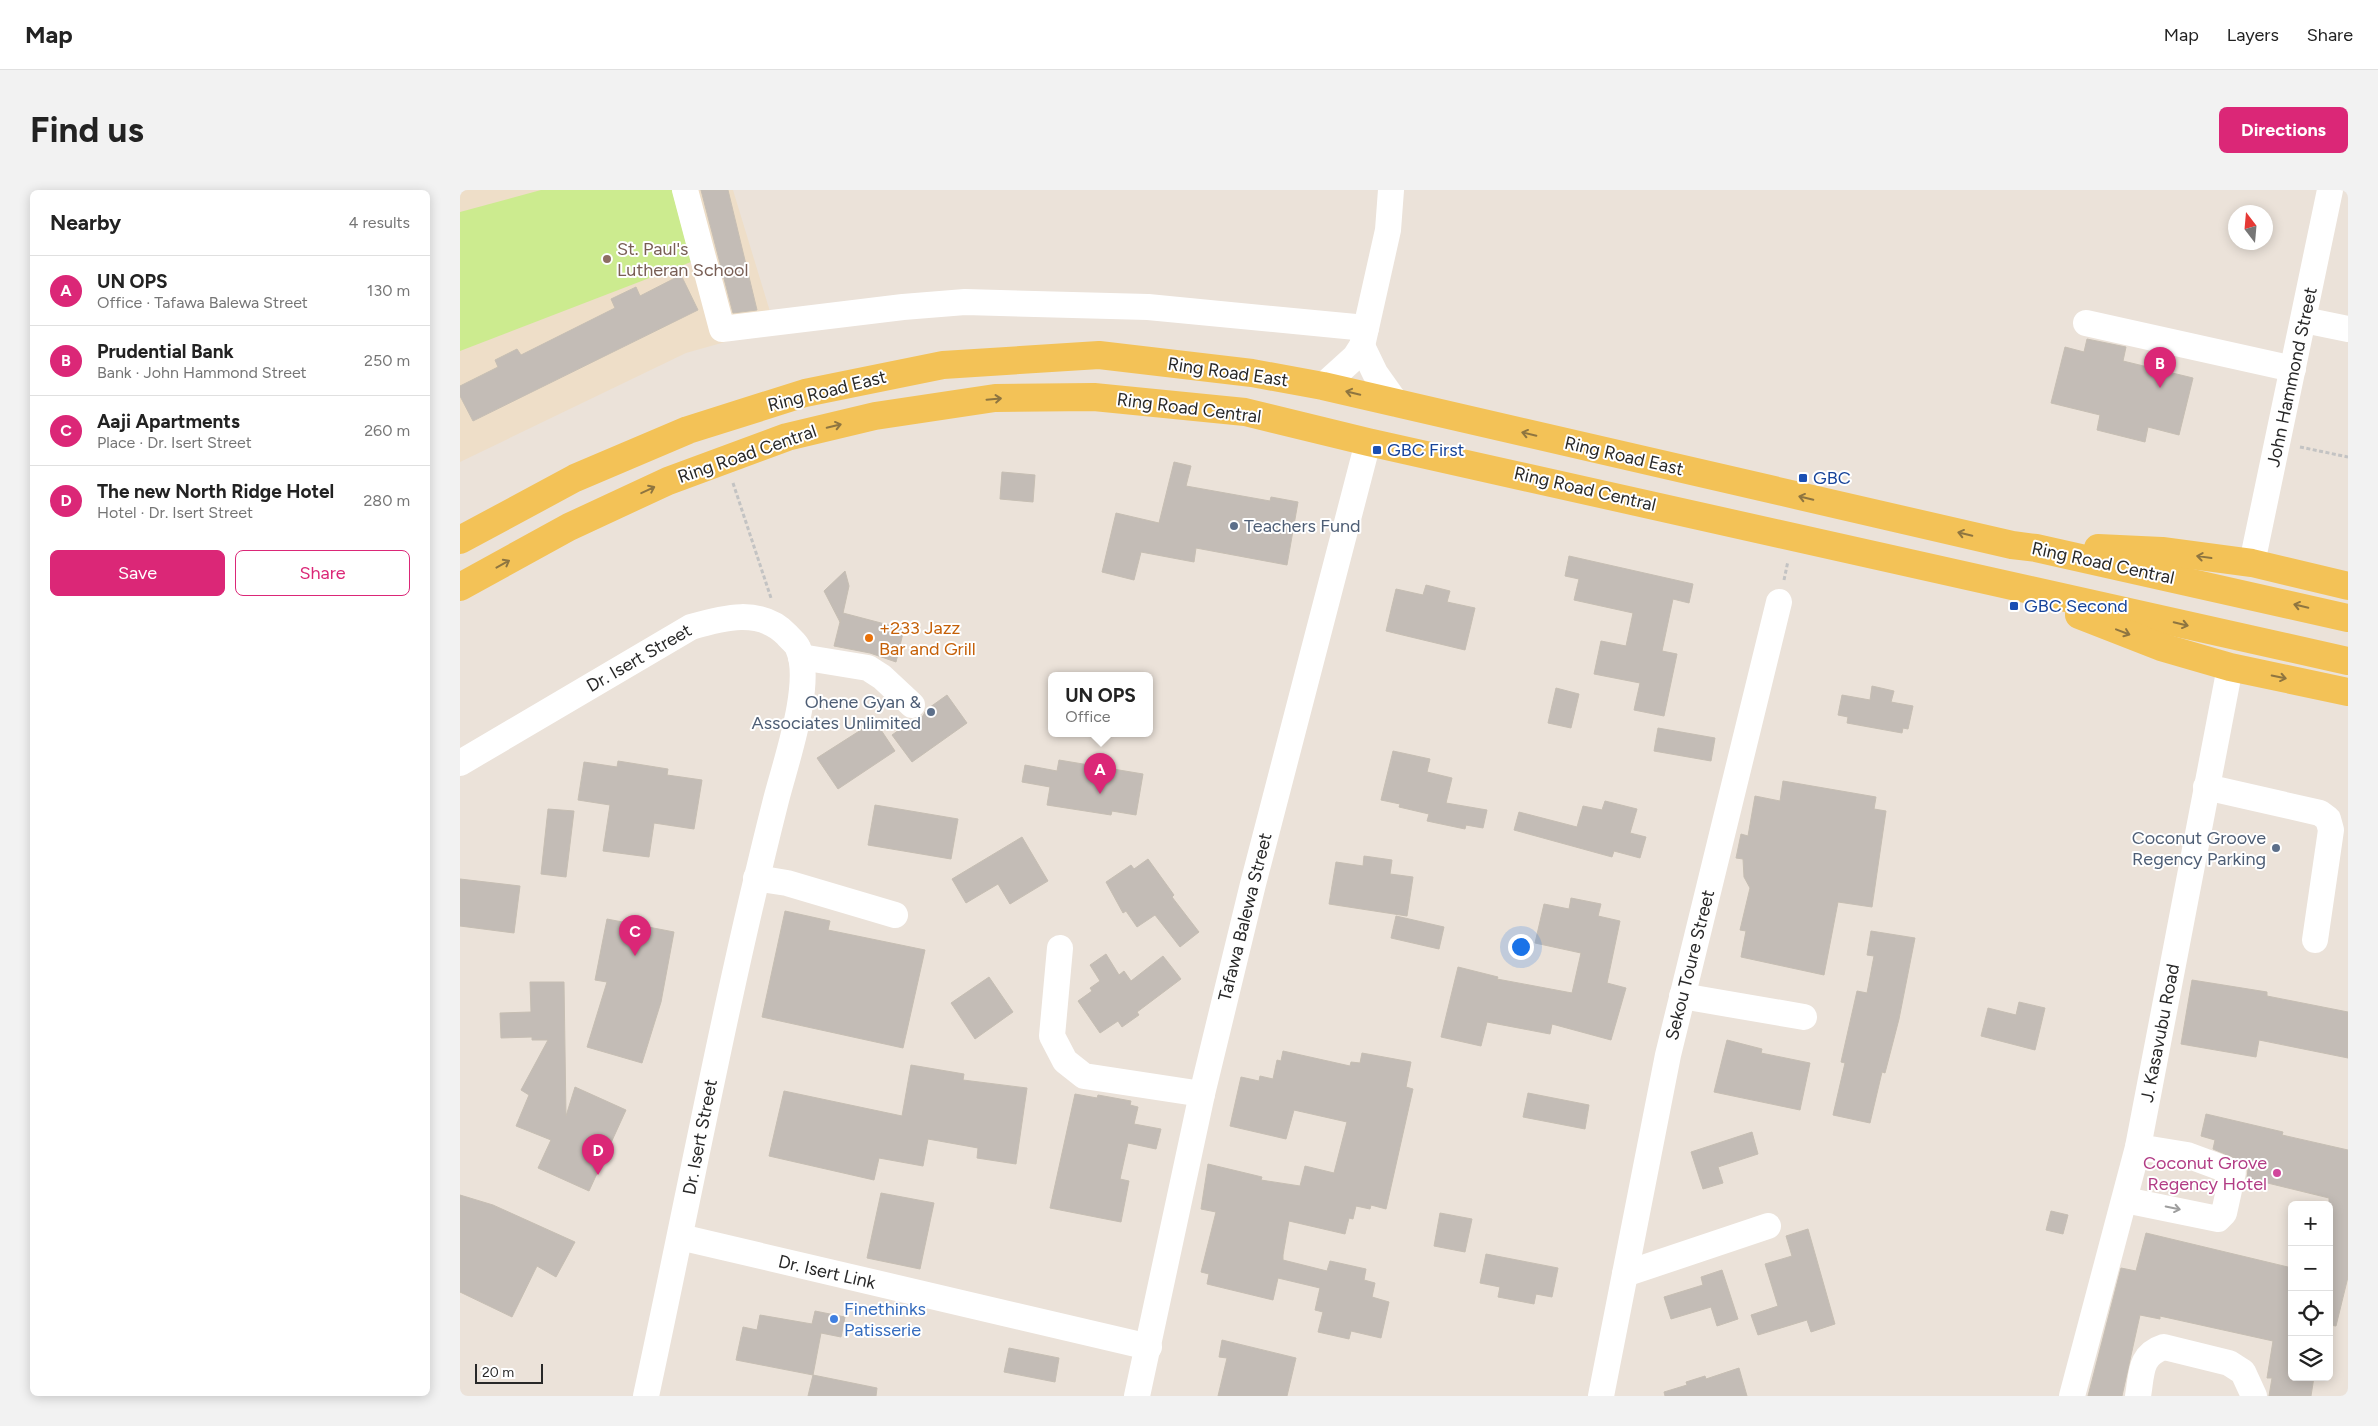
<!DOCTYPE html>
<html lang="en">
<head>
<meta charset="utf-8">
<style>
	body { margin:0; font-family:Figtree,sans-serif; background:#f2f2f2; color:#222 }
	.controls { position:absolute; right:15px; bottom:15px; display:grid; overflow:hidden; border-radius:8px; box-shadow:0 2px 12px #0003 }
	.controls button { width:45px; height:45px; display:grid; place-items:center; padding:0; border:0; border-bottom:1px solid #e0e0e0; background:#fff; color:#222; font:25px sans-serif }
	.compass { position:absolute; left:1768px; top:15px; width:45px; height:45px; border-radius:50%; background:#fff; box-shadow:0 2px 12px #0003; rotate:344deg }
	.scale { position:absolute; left:15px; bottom:12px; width:68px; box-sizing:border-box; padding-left:5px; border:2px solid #282828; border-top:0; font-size:14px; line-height:18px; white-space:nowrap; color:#282828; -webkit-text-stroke:4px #fff; paint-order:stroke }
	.you { position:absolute; left:1060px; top:756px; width:18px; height:18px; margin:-12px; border:4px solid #fff; border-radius:50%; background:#1a73e8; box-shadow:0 0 0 8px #1a73e833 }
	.badge { display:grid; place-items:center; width:32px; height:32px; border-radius:50%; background:#db2777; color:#fff; font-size:16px; font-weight:700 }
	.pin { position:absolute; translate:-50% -41px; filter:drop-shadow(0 1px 2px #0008) }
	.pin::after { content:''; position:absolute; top:26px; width:18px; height:15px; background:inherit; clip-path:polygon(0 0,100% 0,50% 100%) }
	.popup { position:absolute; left:588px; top:482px; width:105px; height:65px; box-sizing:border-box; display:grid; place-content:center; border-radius:8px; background:#fff; filter:drop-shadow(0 1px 4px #0005); font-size:16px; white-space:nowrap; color:#767676 }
	.popup b { font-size:19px; color:#222 }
	.popup::after { content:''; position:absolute; left:50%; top:100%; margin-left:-10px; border:10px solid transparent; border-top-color:#fff }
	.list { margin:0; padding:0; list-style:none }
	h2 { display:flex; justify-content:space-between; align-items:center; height:65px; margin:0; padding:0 20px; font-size:21px }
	h2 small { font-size:16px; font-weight:400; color:#767676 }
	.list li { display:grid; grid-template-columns:32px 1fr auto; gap:15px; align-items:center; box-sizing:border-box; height:70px; padding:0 20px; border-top:1px solid #e0e0e0 }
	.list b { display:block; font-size:19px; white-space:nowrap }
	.list p { margin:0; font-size:16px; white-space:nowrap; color:#767676 }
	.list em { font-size:16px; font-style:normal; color:#767676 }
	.actions { display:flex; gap:10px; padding:15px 20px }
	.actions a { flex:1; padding:11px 0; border:1px solid #db2777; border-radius:8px; text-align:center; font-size:18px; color:#db2777 }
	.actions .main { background:#db2777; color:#fff }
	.icon { flex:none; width:28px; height:28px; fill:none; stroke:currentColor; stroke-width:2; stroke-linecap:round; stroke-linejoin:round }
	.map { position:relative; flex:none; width:1888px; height:1206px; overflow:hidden; border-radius:8px }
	header { display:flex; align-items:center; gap:30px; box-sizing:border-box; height:70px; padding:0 25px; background:#fff; border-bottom:1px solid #e0e0e0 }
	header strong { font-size:24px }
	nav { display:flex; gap:28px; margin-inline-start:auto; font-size:18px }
	.intro { display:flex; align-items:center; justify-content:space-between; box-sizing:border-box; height:120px; padding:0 30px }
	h1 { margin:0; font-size:35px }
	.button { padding:12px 22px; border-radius:8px; background:#db2777; color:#fff; font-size:18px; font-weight:700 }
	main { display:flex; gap:30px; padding:0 30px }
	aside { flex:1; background:#fff; border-radius:8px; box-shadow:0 2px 12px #0003 }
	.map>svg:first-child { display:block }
	.education { fill:#eedec8 }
	.pitch { fill:#cceb8f }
	.building { fill:#c3bcb6; stroke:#c6beb3 }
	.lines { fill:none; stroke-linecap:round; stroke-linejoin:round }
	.path { stroke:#c3c3c3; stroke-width:3; stroke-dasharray:4 2.5; stroke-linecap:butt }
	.minor { stroke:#fff; stroke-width:26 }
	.major { stroke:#f3c257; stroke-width:28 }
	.oneway { stroke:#8e7540 }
	.oneway2 { stroke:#9e9e9e }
	.education-dot { fill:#8d6e63; stroke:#fff; stroke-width:2 }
	.transit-dot { fill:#1a4fb4; stroke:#fff; stroke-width:2 }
	.service-dot { fill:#5c6f8a; stroke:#fff; stroke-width:2 }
	.food-dot { fill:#e8710a; stroke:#fff; stroke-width:2 }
	.hotel-dot { fill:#d1479c; stroke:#fff; stroke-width:2 }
	.shop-dot { fill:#3f7fe0; stroke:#fff; stroke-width:2 }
	.labels { text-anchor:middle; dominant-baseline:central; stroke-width:4; stroke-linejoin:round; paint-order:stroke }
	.education-label { font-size:18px; fill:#785e54; stroke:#fff; text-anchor:start }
	.street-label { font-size:18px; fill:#282828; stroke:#fff }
	.transit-label { font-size:18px; fill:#164399; stroke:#fff; text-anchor:start }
	.service-label { font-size:18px; fill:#4e5e75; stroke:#fff; text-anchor:end }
	.food-label { font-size:18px; fill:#c56008; stroke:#fff; text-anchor:start }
	.hotel-label { font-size:18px; fill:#b23c85; stroke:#fff; text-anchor:end }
	.shop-label { font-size:18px; fill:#366cbe; stroke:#fff; text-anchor:start }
</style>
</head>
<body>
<header>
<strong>Map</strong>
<nav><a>Map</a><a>Layers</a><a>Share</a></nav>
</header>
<div class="intro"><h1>Find us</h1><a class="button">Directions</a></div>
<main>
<aside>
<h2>Nearby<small>4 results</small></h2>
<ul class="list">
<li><span class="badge">A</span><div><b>UN OPS</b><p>Office · Tafawa Balewa Street</p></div><em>130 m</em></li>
<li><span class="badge">B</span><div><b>Prudential Bank</b><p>Bank · John Hammond Street</p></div><em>250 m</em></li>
<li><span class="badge">C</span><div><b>Aaji Apartments</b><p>Place · Dr. Isert Street</p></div><em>260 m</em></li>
<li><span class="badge">D</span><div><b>The new North Ridge Hotel</b><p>Hotel · Dr. Isert Street</p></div><em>280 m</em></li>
</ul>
<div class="actions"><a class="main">Save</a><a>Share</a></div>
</aside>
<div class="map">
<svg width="1888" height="1206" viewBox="0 0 1888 1206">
	<rect width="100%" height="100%" fill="#ebe2d9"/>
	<path class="education" d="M0,0H273L315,138L226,163L0,272Z"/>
	<path class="pitch" d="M81,0H212L231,72L0,161V22Z"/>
	<g class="building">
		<path d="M241,0H268L297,120L273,123Z"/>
		<path d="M221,85L238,120L13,231L0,206V196L38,177L35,170L57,159L61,165L155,118L151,109L176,97L180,106Z"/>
		<path d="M1627,149L1666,157L1663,171L1733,188L1719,245L1688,237L1685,252L1637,240L1640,225L1591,213L1605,157L1624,162Z"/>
		<path d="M714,272L731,276L726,296L810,311L811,307L838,312L827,375L736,358L734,372L681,362L674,390L642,382L656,323L699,333Z"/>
		<path d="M542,282L575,285L573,312L540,309Z"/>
		<path d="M1109,366L1233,394L1229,413L1213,409L1202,461L1217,464L1204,526L1174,520L1180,493L1134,484L1141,451L1166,456L1173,423L1114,410L1119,389L1105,386Z"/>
		<path d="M385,381L389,396L383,423L444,439L436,472L410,463L374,456L381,428L380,432L364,401Z"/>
		<path d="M966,395L990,401L987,412L1015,418L1005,460L926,441L936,399L963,405Z"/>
		<path d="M1412,496L1434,501L1431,512L1453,516L1448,539L1443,538L1442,543L1387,533L1388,527L1378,525L1382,505L1410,510Z"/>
		<path d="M1096,498L1119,504L1111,538L1088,533Z"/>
		<path d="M487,505L507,533L452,572L432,545L453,530L463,526L466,520Z"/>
		<path d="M415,531L435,561L378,599L357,568Z"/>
		<path d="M1198,538L1255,548L1251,571L1194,561Z"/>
		<path d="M933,561L970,569L967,582L992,588L986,613L1027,620L1023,638L1006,635L1005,639L967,631L969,624L939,617L940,614L921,610Z"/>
		<path d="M599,570L683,584L676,625L652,621L651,625L587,615L590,597L562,592L565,575L597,581Z"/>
		<path d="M158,571L208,579L207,585L242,590L234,639L194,633L189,667L143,661L150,615L118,610L124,572L157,577Z"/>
		<path d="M1323,591L1416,607L1414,619L1426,621L1412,717L1378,712L1364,785L1281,767L1286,741L1280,740L1290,698L1284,687L1283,669L1276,668L1281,644L1288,646L1295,606L1320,611Z"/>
		<path d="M1145,611L1177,619L1170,643L1186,647L1180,668L1154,661L1152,667L1054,640L1059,622L1117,637L1123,616L1142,620Z"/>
		<path d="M415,615L498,629L491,669L408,655Z"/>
		<path d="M88,619L114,621L106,687L81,684Z"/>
		<path d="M562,647L588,691L550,714L538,694L506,713L492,689Z"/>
		<path d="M904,666L932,670L930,684L953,687L947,726L869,714L876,672L903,676Z"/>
		<path d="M688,669L714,705L712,707L739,742L720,757L695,725L677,737L666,721L663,723L646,692L671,675L674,679Z"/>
		<path d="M0,689L60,696L54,743L0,736Z"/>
		<path d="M1111,708L1141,714L1138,726L1160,731L1147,793L1166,798L1151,850L1092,834L1090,844L1027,832L1021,856L981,847L998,777L1038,787L1037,789L1112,803L1121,763L1075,753L1084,714L1109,719Z"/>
		<path d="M325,721L370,731L368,740L465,760L443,858L302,827Z"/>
		<path d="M936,726L984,737L979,759L931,748Z"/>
		<path d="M147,729L214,742L201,812L182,873L127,857L147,792L135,790Z"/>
		<path d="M1411,741L1455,748L1439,829L1425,883L1422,882L1410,933L1373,925L1385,873L1381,872L1397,801L1407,803L1414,766L1407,765Z"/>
		<path d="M646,764L659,785L664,781L671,791L703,766L721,789L677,822L679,825L662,837L658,831L640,843L618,811L632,801L630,798L640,791L630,775Z"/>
		<path d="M529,787L553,822L515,849L491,813Z"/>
		<path d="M1732,790L1807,802V806L1888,822V868L1799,850L1796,867L1721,854Z"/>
		<path d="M70,792H104L106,926L115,897L166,920L129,1001L78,978L91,950L56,936L69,905L61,900L88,850H72V847L41,848L40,823L71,822Z"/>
		<path d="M1559,812L1585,818L1575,860L1521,846L1528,818L1556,825Z"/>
		<path d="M1267,850L1302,859L1301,863L1350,873L1340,920L1254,902Z"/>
		<path d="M823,861L890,876L891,872L900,873L902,863L951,872L946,897L953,899L926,1019L911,1015L910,1019L896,1016L893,1029L889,1028L885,1044L829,1031L823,1065V1070L867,1081L870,1071L906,1079L904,1090L915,1093L912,1107L929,1112L921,1148L891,1141L889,1149L858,1142L863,1122L855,1120L860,1098L818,1088L813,1110L747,1094L749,1084L741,1082L756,1022L741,1019L748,974L802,987L801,990L840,996L845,976L874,983L887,932L834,920L826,949L770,936L781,887L799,891L800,886L813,889L817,870L821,871Z"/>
		<path d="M451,875L504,884L503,890L567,898L556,974L517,968L518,958L468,949L463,976L419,968L414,990L309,966L324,901L442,926Z"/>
		<path d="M1068,903L1129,915L1125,939L1063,927Z"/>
		<path d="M615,904L637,908L638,905L671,911L670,915L678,917L674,934L701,939L696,959L668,953L660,989L669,991L661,1032L590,1018Z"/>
		<path d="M1746,924L1823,942L1822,945L1888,960V1087L1876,1136L1869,1135V1008L1787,988L1788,979L1784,972L1753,959L1755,950L1741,946Z"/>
		<path d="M1292,942L1298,964L1258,977L1263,993L1243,999L1231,962Z"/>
		<path d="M421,1003L474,1013L460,1079L407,1068Z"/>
		<path d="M0,1005L33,1015L115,1052L96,1087L77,1076L52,1127L0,1102Z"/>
		<path d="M1591,1021L1608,1025L1603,1044L1586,1040Z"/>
		<path d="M980,1023L1012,1029L1005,1062L974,1056Z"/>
		<path d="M1348,1039L1375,1134L1351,1142L1347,1130L1298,1145L1291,1125L1318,1116L1305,1074L1332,1066L1326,1046Z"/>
		<path d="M1686,1043L1832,1078V1187H1854L1851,1206H1809L1812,1188H1807L1813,1151L1700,1126V1129L1680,1125L1662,1206H1628L1661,1078L1676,1081Z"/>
		<path d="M1026,1064L1098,1078L1092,1107L1076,1104L1074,1114L1038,1107L1040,1097L1020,1093Z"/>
		<path d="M1262,1080L1278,1129L1257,1136L1251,1117L1211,1129L1204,1107L1243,1095L1241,1087Z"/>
		<path d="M355,1121L385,1127L381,1147L361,1143L353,1185L276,1170L283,1137L297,1140L300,1125L352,1134Z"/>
		<path d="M762,1150L836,1168L827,1206H758L767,1168L759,1167Z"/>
		<path d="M549,1158L599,1168L595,1192L544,1182Z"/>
		<path d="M1279,1178L1287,1206H1205L1204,1202L1227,1195L1226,1192L1245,1186L1246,1189Z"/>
		<path d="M353,1185L417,1198L416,1206H348Z"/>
	</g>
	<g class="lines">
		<g class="path">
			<path d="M1840,257L1888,267"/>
			<path d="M273,293L311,408"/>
			<path d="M1324,390L1328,371"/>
		</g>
		<g class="minor">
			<path d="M225,0L262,139L443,117L505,112L688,117L906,138"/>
			<path d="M1844,130L1888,139"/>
			<path d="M1626,133L1833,179"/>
			<path d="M902,156L915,183L937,214"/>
			<path d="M863,196L895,167L902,156L928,40L931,0"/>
			<path d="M1792,373L1870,0"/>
			<path d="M341,467L408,478L422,487L452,515"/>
			<path d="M0,573L231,437C262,428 301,417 327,445C330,449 336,453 338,458C354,493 325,574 316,610C266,807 229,1007 186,1206"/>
			<path d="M1746,597L1860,623L1868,629L1871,640L1855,750"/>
			<path d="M296,688L327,693L435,725"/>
			<path d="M600,758L592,846L605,871L624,886L742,904"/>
			<path d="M1222,806L1344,827"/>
			<path d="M1665,1010L1758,1029L1764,1023L1773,982L1727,965L1678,957"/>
			<path d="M220,1047L689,1157"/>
			<path d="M1165,1084L1308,1036"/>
			<path d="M677,1206L742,904L793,694L908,252"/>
			<path d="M1141,1206L1208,865L1319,412"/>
			<path d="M1612,1206L1678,957L1770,477"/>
			<path d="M1678,1206C1682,1184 1679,1165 1704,1157L1769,1173L1783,1182L1794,1206"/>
		</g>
		<g class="major">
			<path d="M0,350L115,288L228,240L345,203L483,175L639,165L792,183L863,196L1552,355L1576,358L1888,428"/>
			<path d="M1638,358L1702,361L1792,373L1888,396"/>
			<path d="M0,397L109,337L208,291L327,247L415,226L535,208L634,207L785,222L908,252L1888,471"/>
			<path d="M1619,425L1701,457L1770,477L1888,502"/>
		</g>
	</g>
	<defs><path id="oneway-shaft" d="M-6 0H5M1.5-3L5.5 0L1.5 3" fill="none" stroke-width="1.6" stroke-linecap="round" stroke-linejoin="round" transform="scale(1.25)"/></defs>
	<g class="oneway">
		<use href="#oneway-shaft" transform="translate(893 203) rotate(-166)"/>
		<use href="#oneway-shaft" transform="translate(534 209) rotate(-5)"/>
		<use href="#oneway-shaft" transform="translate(374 236) rotate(-13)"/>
		<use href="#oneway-shaft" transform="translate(1069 244) rotate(-167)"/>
		<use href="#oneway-shaft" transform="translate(188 300) rotate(-25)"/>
		<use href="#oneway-shaft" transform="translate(1346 308) rotate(-167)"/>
		<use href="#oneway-shaft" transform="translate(1505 344) rotate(-167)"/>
		<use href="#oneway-shaft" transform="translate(1744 367) rotate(-172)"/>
		<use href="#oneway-shaft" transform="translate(43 374) rotate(-29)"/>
		<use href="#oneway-shaft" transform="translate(1841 416) rotate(-167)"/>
		<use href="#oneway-shaft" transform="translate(1721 434) rotate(13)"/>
		<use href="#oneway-shaft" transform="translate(1663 442) rotate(21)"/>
		<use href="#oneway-shaft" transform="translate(1819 487) rotate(12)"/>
	</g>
	<use class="oneway2" href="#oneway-shaft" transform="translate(1713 1018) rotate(12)"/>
	<circle class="education-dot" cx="147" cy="69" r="5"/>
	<g class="transit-dot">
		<rect x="912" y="255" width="10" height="10" rx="2.5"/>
		<rect x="1338" y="283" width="10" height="10" rx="2.5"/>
		<rect x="1549" y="411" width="10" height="10" rx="2.5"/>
	</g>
	<g class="service-dot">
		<circle cx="774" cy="336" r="5"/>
		<circle cx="471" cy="522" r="5"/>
		<circle cx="1816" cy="658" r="5"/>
	</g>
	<circle class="food-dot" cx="409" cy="448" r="5"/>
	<circle class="hotel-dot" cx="1817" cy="983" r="5"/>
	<circle class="shop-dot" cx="374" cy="1129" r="5"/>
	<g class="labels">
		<g class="education-label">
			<text x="157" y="59">St. Paul's<tspan x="157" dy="21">Lutheran School</tspan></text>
		</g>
		<g class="street-label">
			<text transform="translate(768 182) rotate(8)">Ring Road East</text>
			<text transform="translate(1832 187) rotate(-78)">John Hammond Street</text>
			<text transform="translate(367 201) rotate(-14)">Ring Road East</text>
			<text transform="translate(729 218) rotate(7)">Ring Road Central</text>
			<text transform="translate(287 264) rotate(-19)">Ring Road Central</text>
			<text transform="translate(1164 266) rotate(13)">Ring Road East</text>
			<text transform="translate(1125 299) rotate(13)">Ring Road Central</text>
			<text transform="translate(1643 373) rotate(12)">Ring Road Central</text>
			<text transform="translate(179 468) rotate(-30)">Dr. Isert Street</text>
			<text transform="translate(785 727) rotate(-76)">Tafawa Balewa Street</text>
			<text transform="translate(1230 775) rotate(-76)">Sekou Toure Street</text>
			<text transform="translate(1700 843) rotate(-79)">J. Kasavubu Road</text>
			<text transform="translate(240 947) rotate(-79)">Dr. Isert Street</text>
			<text transform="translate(367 1082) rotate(13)">Dr. Isert Link</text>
		</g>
		<g class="transit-label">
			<text x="927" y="260">GBC First</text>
			<text x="1353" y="288">GBC</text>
			<text x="1564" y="416">GBC Second</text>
		</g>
		<g class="service-label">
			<text x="784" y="336" text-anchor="start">Teachers Fund</text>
			<text x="461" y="512">Ohene Gyan &amp;<tspan x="461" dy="21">Associates Unlimited</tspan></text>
			<text x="1806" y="648">Coconut Groove<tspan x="1806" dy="21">Regency Parking</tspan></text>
		</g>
		<g class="food-label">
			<text x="419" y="438">+233 Jazz<tspan x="419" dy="21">Bar and Grill</tspan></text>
		</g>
		<g class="hotel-label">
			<text x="1807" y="973">Coconut Grove<tspan x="1807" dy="21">Regency Hotel</tspan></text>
		</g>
		<g class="shop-label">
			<text x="384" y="1119">Finethinks<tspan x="384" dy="21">Patisserie</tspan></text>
		</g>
	</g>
</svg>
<div class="controls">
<button>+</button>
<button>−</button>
<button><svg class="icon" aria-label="locate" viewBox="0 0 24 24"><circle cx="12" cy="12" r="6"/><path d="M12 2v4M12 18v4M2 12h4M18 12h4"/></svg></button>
<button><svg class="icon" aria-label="layers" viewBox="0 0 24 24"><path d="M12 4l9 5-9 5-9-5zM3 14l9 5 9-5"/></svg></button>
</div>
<svg class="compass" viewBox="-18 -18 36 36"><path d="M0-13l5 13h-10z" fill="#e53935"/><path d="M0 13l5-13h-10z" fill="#767676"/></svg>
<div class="scale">20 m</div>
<div class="you"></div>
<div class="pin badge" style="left:640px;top:604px">A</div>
<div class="popup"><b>UN OPS</b>Office</div>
<div class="pin badge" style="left:1700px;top:198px">B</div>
<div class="pin badge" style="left:175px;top:766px">C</div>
<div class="pin badge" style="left:138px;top:985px">D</div>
</div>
</main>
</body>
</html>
